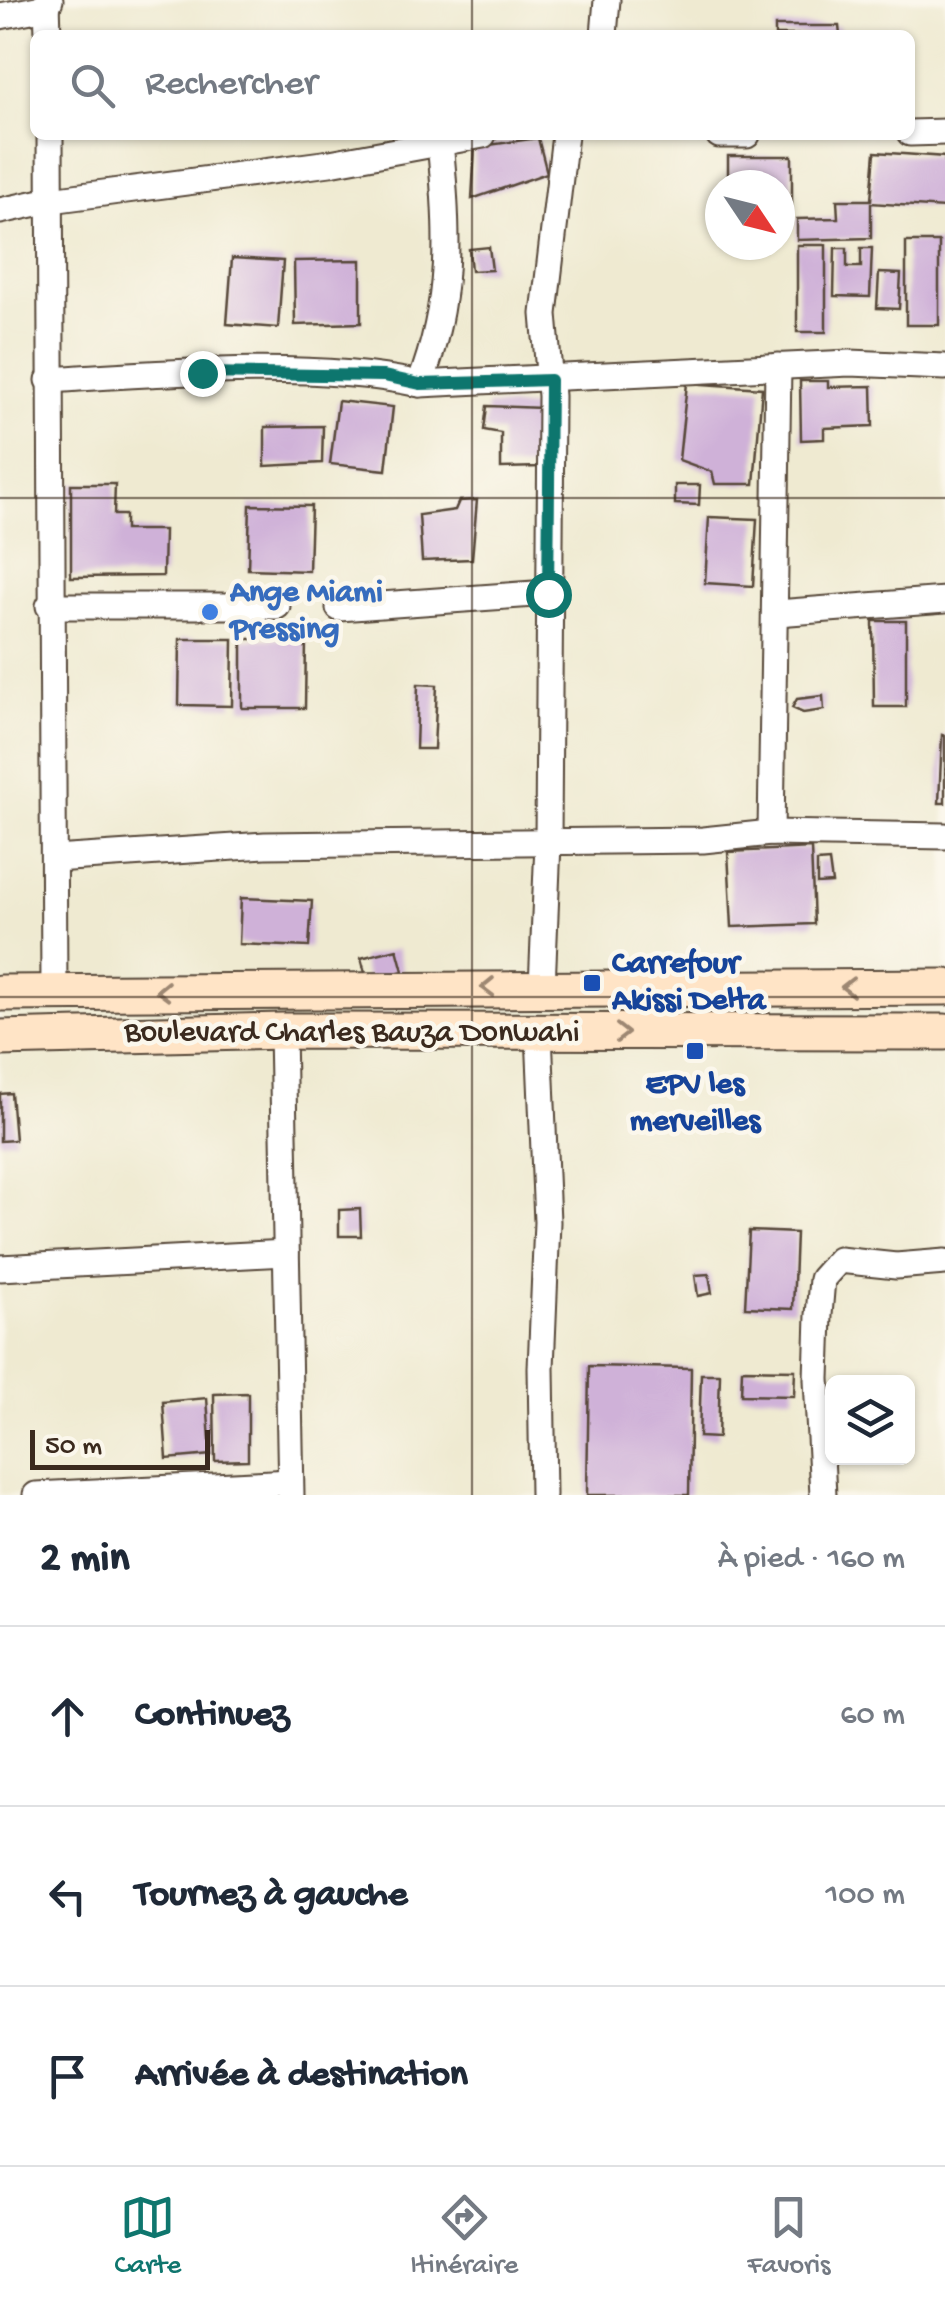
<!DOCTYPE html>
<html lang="fr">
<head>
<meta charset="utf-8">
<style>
	body { margin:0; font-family:"Gochi Hand",sans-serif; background:#f2f2f3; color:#1f2937 }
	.controls { position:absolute; right:30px; bottom:30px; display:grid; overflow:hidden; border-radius:15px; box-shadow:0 2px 8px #0004 }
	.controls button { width:90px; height:90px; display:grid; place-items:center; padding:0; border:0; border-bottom:2px solid #e0e1e3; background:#fff; color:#1f2937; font:50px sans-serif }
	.compass { position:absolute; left:705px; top:170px; width:90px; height:90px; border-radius:50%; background:#fff; box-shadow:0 2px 8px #0004; rotate:125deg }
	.scale { position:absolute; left:30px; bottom:25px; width:180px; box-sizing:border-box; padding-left:10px; border:5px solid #3b2a1e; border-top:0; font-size:28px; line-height:35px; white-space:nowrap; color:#3b2a1e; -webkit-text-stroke:8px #fbf7ec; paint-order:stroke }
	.stop { position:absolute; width:30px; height:30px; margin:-22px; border:8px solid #0f766e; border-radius:50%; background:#fff }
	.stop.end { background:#0f766e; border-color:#fff; box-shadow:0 2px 10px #0008 }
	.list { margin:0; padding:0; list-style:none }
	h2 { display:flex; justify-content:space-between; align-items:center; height:130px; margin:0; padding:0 40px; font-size:42px }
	h2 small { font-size:32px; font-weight:400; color:#747a83 }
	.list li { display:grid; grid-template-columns:65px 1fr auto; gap:30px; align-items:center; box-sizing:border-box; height:180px; padding:0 40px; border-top:2px solid #e0e1e3 }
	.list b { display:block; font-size:38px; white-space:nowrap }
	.list em { font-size:32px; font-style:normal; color:#747a83 }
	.icon { flex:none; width:55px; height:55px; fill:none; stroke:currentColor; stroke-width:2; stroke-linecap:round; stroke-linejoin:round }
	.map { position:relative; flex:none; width:945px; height:1495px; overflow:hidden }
	.search { position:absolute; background:#fff; box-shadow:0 2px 8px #0004; left:30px; right:30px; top:30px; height:110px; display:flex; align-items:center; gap:25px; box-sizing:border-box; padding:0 35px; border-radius:15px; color:#747a83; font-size:38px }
	.sheet { height:670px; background:#fff }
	nav { display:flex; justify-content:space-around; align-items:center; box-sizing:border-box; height:140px; border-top:2px solid #e0e1e3; background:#fff; font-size:28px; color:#747a83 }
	nav a { display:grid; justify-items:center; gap:5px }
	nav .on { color:#0f766e }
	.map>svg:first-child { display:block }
	.building { fill:#cfb1d8 }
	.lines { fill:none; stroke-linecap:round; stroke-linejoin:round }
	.street-casing { stroke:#564739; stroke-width:29 }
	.secondary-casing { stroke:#564739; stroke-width:39 }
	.street { stroke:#fff; stroke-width:25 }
	.secondary { stroke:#ffe4c6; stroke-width:35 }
	.oneway { stroke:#9d8772 }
	.route { stroke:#0f766e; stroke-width:12 }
	.grid { fill:none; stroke:#3b2a1e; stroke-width:2.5; stroke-opacity:0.55 }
	.shop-dot { fill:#3f7fe0; stroke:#fbf7ec; stroke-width:4 }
	.transit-dot { fill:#1a4fb4; stroke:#fbf7ec; stroke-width:4 }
	.labels { text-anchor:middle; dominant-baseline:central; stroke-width:9; stroke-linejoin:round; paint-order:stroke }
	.shop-label { font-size:32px; font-weight:bold; fill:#366cbe; stroke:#fbf7ec; text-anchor:start }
	.transit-label { font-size:32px; font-weight:bold; fill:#164399; stroke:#fbf7ec; text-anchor:start }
	.street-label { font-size:32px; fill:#3b2a1e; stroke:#fbf7ec }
</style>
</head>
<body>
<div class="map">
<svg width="945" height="1495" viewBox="0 0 945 1495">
	<rect width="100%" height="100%" fill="#fbf7ec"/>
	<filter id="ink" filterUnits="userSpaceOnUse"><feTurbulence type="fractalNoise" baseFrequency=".01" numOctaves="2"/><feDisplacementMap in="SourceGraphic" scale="20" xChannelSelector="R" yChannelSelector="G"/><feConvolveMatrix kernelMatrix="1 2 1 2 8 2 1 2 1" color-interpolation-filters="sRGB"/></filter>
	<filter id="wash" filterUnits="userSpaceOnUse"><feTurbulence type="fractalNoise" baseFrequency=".0048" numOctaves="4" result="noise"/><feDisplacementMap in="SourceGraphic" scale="40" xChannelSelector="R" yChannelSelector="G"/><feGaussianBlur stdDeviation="2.25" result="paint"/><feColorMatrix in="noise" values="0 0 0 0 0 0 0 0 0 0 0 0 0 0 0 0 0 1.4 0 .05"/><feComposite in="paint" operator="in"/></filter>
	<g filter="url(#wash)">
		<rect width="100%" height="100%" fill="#efead1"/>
		<g id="blocks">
			<g class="building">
				<path d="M775,26H839L840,35H775Z"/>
				<path d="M538,138L547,173L472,199L475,147Z"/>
				<path d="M875,152L945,157L944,208L871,203V238L797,240V219L838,218L837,200H871Z"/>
				<path d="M728,156H792V212H780V185H728Z"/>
				<rect x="906" y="242" width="33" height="83"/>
				<rect x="797" y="245" width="29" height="87"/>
				<path d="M489,247L492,270L471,271L469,249Z"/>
				<path d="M835,248H847V267H861V248H872L870,297L834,296Z"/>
				<path d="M232,258L283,261L278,328L227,324Z"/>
				<path d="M361,260V323L295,325L294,261Z"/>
				<path d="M879,273L901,274L899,309L877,308Z"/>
				<path d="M800,381H828V387L872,386L873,426L824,428V439L801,440Z"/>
				<path d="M687,383L762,388L754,484H715L712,472L679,460Z"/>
				<path d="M338,401L393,407L386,470L330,464Z"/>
				<path d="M487,406L542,408L541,467L501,468V433L484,430Z"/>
				<path d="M323,426L322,463L265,466V427Z"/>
				<path d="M71,484H115L114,515H125V530H164L163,576L71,577Z"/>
				<path d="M675,485H700L699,505L675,504Z"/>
				<path d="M477,500L472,559L422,561L419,515L455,510L459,501Z"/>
				<path d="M250,505L311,506L309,571L248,569Z"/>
				<path d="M709,517L757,519L753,586L705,583Z"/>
				<path d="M873,621H906V707H874Z"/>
				<path d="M180,639H233L232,706L179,705Z"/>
				<path d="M242,639H306L305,708H242Z"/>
				<path d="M418,684L437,685L434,749H416Z"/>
				<path d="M823,696L824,710L803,713L792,708L797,699Z"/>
				<path d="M942,735L945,736V803H939Z"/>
				<path d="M811,848L814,924L732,927L728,852Z"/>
				<path d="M829,861L832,883L817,884V862Z"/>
				<path d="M241,898L312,901L309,947L239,944Z"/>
				<path d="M397,949L403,971L367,980L361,958Z"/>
				<path d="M11,1093L15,1140L0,1141V1094Z"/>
				<path d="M360,1209L361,1236H339V1210Z"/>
				<path d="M749,1231L796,1233L793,1309L745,1307Z"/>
				<path d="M709,1274L712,1293L698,1296L695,1275Z"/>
				<path d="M589,1366L691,1368L689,1495H587Z"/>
				<path d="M742,1369L795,1370L794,1396L741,1395Z"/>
				<path d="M701,1374H720L718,1438L699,1437Z"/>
				<path d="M248,1393V1460L215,1461L214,1394Z"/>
				<path d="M207,1398L211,1455L167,1459L163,1402Z"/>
			</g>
		</g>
	</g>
	<g filter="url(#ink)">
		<use href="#blocks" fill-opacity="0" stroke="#564739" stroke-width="2.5"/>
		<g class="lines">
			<defs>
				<g id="street">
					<path d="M47,0L48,35"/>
					<path d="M0,16L47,7L50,0"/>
					<path d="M604,35L607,0"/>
					<path d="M910,133L945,132"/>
					<path d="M50,135L54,992"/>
					<path d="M719,135H747"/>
					<path d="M0,211L51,200L330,163L483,135"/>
					<path d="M49,380C160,373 312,360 420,384C452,301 449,231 440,143"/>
					<path d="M420,384L850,363L945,367"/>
					<path d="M49,606H277"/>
					<path d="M339,608L548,593"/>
					<path d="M777,613L945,600"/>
					<path d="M771,833L778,366"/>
					<path d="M54,859L265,845L703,840L771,833L945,836"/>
					<path d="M542,987L548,843L551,396L544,314L565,135"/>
					<path d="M282,1031L291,1495"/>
					<path d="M539,1033L547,1222L541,1368L543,1495"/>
					<path d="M0,1268L286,1253"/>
					<path d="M36,1495L290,1482"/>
					<path d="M823,1495L817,1379L819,1315L822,1279L839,1260L896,1266L945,1262"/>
				</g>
				<g id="secondary">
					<path d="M0,993L945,987"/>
					<path d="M0,1038L282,1031L945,1032"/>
				</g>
			</defs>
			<use href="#street" class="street-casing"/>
			<use href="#secondary" class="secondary-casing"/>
			<use href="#street" class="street"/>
			<use href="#secondary" class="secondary"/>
		</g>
		<defs><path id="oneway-chevron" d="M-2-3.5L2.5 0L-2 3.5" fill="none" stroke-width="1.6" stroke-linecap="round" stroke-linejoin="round" transform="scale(2.5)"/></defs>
		<g class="oneway">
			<use href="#oneway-chevron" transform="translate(488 987) rotate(179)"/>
			<use href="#oneway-chevron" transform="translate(848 987) rotate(-180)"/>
			<use href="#oneway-chevron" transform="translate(163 991) rotate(179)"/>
			<use href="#oneway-chevron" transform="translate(622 1033)"/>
		</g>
	</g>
	<g class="lines" filter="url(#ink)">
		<path class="route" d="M202,373L384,376L420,384L550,380L548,594"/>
	</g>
	<path class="grid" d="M472,0V35M472,135V1495M0,498H945M0,997H945"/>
	<circle class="shop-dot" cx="210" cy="612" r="10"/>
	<g class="transit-dot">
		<rect x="582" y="973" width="20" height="20" rx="5"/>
		<rect x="685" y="1041" width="20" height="20" rx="5"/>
	</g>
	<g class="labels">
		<g class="shop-label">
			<text x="230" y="594">Ange Miami<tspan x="230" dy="37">Pressing</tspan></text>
		</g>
		<g class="transit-label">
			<text x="612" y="965">Carrefour<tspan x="612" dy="37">Akissi Delta</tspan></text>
			<text x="695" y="1086" text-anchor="middle">EPV les<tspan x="695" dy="37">merveilles</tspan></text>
		</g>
		<g class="street-label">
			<text x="352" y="1034">Boulevard Charles Bauza Donwahi</text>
		</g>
	</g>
</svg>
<div class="controls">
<button><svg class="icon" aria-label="layers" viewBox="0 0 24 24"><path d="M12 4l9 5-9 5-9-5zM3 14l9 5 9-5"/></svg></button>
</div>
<svg class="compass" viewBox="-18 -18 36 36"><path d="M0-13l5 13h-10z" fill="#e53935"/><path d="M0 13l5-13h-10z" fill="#747a83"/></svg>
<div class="scale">50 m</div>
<div class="stop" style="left:548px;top:594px"></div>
<div class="stop end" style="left:202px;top:373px"></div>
<div class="search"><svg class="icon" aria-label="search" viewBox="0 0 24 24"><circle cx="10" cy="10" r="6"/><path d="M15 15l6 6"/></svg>Rechercher</div>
</div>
<section class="sheet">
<h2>2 min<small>À pied · 160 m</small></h2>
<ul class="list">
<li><svg class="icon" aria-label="ahead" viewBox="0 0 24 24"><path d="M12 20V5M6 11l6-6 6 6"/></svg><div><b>Continuez</b></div><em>60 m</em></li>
<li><svg class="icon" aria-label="left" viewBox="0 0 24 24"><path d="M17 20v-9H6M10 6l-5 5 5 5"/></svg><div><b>Tournez à gauche</b></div><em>100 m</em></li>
<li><svg class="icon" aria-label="arrive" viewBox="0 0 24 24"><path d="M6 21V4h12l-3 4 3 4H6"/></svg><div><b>Arrivée à destination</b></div></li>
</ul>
</section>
<nav>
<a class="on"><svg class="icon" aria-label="map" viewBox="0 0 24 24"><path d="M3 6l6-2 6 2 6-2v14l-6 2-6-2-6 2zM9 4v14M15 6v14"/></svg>Carte</a>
<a><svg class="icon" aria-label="directions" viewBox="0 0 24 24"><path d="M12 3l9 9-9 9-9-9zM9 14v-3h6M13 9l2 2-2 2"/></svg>Itinéraire</a>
<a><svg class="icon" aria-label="saved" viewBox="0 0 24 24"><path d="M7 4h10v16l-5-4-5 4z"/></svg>Favoris</a>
</nav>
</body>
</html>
